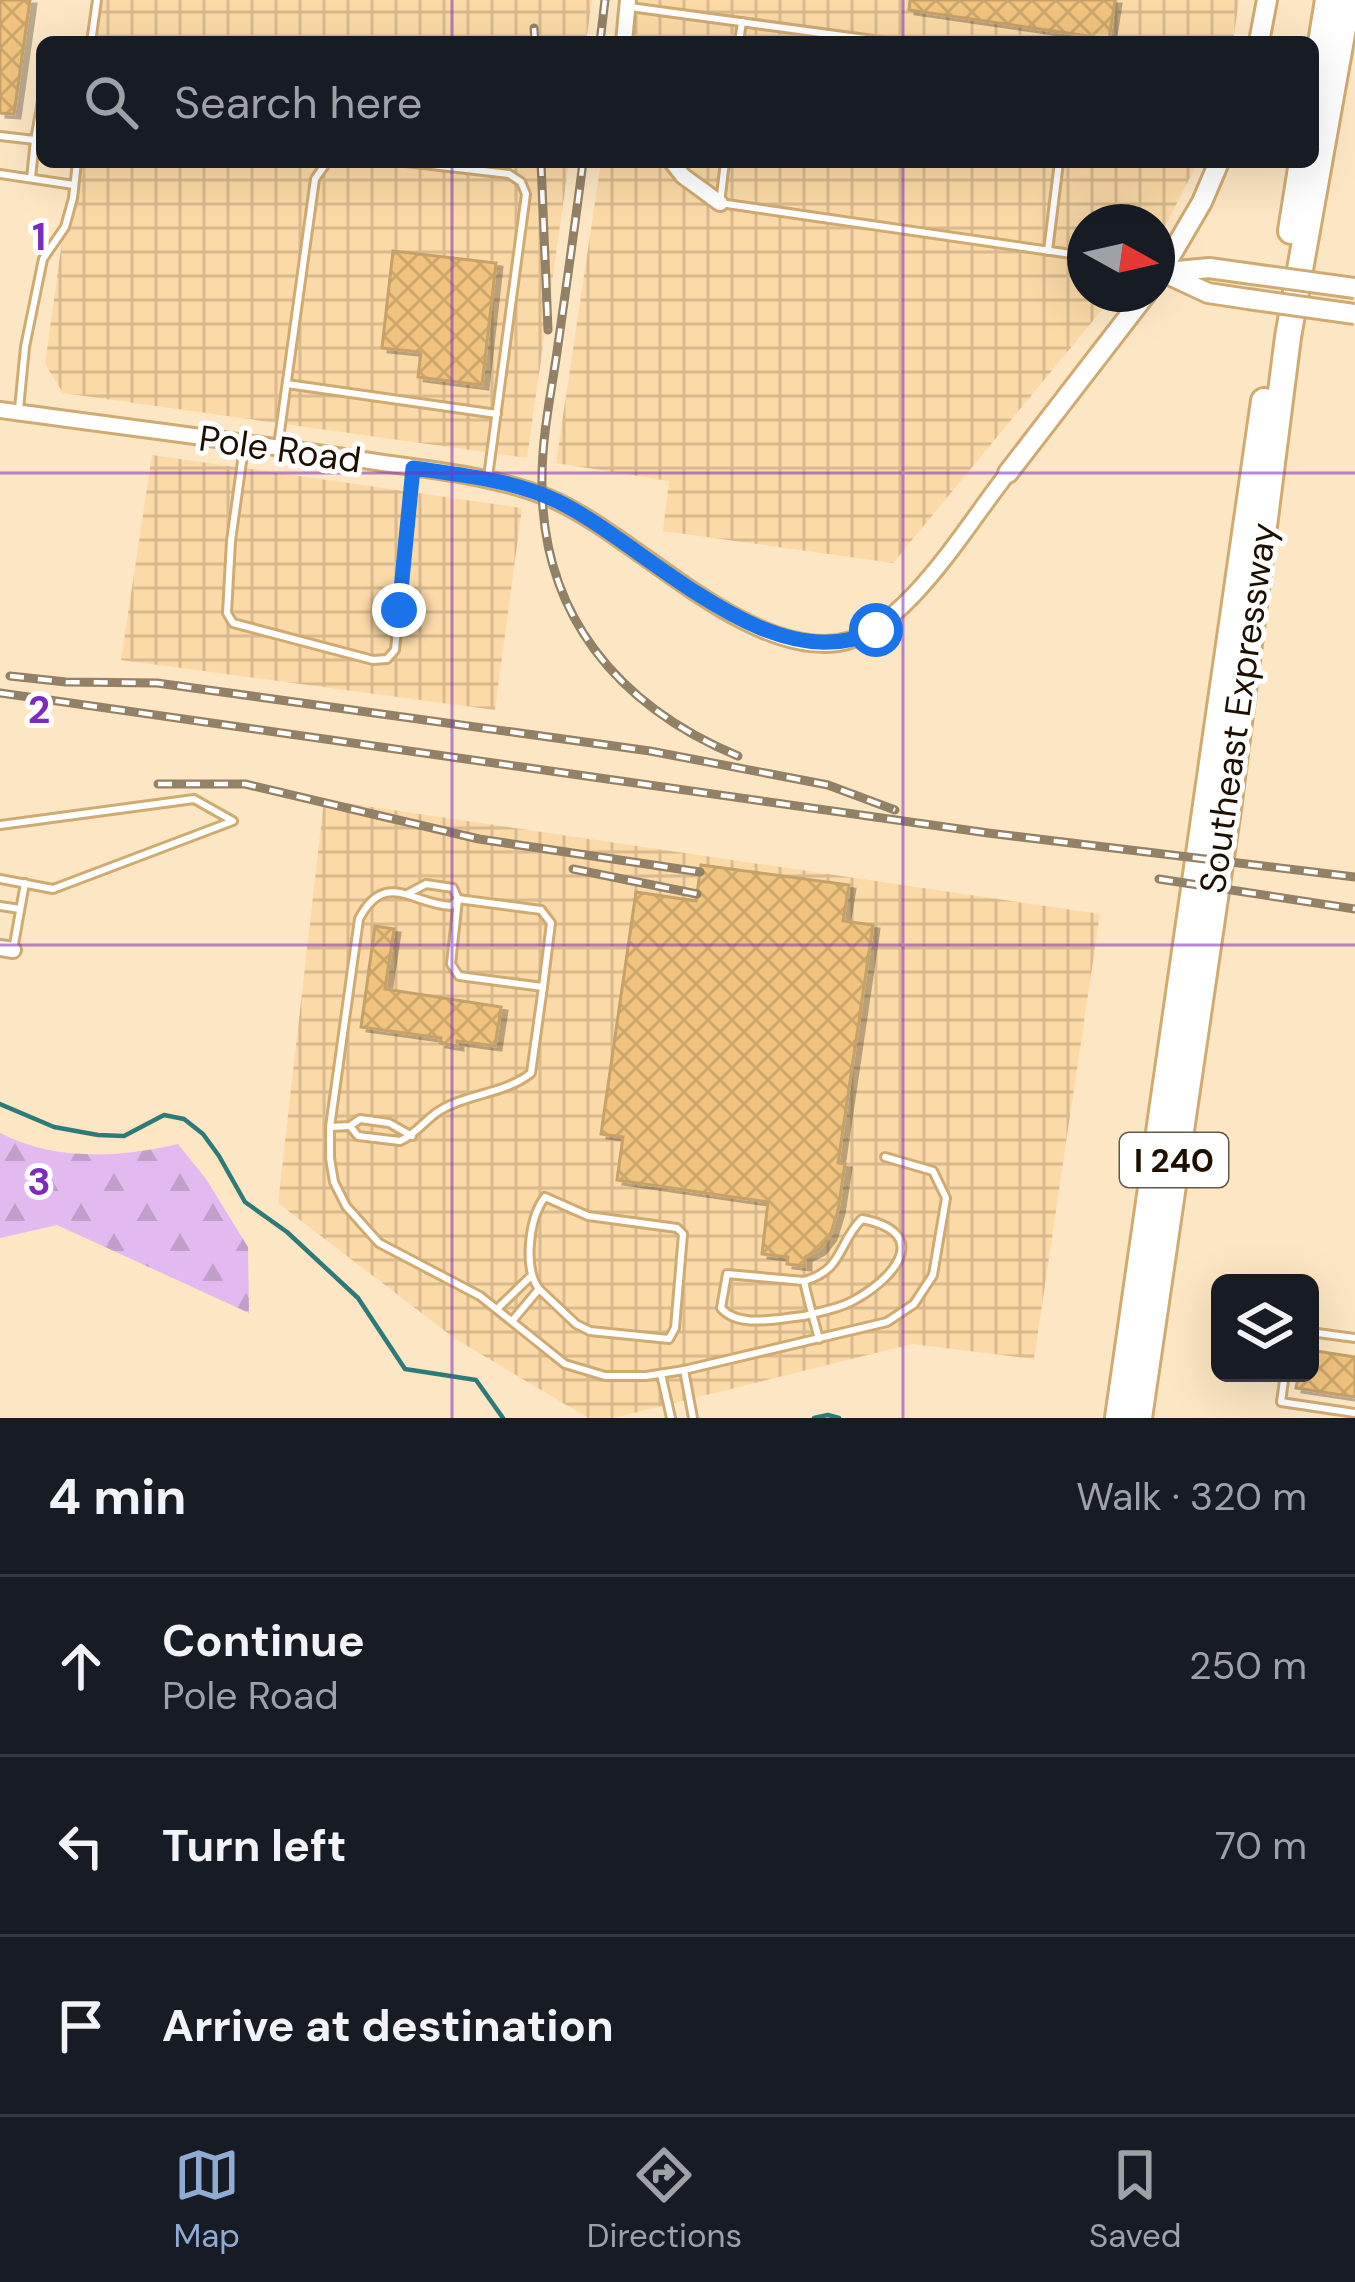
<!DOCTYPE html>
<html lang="en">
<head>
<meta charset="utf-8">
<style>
	body { margin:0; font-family:"DM Sans",sans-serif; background:#20242c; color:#f1f3f6 }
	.controls { position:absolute; right:36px; bottom:36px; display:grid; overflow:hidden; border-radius:18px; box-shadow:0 12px 48px #0002 }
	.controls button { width:108px; height:108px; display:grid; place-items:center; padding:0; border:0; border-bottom:3px solid #363941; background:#171b24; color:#f1f3f6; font:60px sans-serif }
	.compass { position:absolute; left:1067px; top:204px; width:108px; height:108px; border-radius:50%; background:#171b24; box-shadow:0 12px 48px #0002; rotate:98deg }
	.stop { position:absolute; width:36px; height:36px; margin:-27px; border:9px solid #1a73e8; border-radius:50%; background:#fff }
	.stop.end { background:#1a73e8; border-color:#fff; box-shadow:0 3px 12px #0008 }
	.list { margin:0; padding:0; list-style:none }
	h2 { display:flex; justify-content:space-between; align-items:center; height:156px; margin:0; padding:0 48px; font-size:51px }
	h2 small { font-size:39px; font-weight:400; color:#9ea1a6 }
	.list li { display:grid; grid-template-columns:78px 1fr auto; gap:36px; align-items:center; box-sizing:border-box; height:180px; padding:0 48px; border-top:3px solid #363941 }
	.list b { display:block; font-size:45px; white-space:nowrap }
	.list p { margin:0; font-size:39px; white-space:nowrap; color:#9ea1a6 }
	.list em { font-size:39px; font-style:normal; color:#9ea1a6 }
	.icon { flex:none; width:66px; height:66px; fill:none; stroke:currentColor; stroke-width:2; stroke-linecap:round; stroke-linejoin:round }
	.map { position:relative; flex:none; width:1355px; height:1418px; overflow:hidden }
	.search { position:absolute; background:#171b24; box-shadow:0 12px 48px #0002; left:36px; right:36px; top:36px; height:132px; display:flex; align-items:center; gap:30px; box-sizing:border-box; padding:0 42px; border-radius:18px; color:#9ea1a6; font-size:45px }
	.sheet { height:696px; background:#171b24 }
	nav { display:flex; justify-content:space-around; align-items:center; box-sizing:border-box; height:168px; border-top:3px solid #363941; background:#171b24; font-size:33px; color:#9ea1a6 }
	nav a { display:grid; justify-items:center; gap:6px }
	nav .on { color:#90abd2 }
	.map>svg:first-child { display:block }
	.industrial { fill:url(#industrial-grid) }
	.forest { fill:url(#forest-firs) }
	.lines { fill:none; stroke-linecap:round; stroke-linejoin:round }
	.stream { stroke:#2d7b79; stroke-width:4.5 }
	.building { fill:url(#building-cross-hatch); stroke:#c6a169; stroke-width:3; filter:url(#shadow) }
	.lane-casing { stroke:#cfab72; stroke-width:12 }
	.street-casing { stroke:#cfab72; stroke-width:20 }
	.secondary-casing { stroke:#cfab72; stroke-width:24 }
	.highway-casing { stroke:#cfab72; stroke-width:30 }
	.lane { stroke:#fff; stroke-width:6 }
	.street { stroke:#fff; stroke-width:14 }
	.secondary { stroke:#fff; stroke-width:18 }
	.highway { stroke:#fff; stroke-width:24 }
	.rail-casing { stroke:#938167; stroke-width:9 }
	.rail { stroke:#fff; stroke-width:4.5; stroke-dasharray:14; stroke-linecap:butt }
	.secondary-bridge-casing { stroke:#cfab72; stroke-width:24; stroke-linecap:butt }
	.secondary-bridge { stroke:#fff; stroke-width:18 }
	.route { stroke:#1a73e8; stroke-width:15 }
	.grid { fill:none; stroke:#7b2cbf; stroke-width:3; stroke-opacity:0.55 }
	.labels { text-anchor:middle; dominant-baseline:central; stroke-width:10; stroke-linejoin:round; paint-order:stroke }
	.shield { fill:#fff; stroke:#61584c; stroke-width:3 }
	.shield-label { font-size:33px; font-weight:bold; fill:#1d1000 }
	.street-label { font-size:36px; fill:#1d1000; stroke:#fff }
	.grid-label { font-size:39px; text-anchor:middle; font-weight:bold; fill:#7b2cbf; stroke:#fff; stroke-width:10; stroke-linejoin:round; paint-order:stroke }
</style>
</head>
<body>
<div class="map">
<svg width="1355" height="1418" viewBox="0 0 1355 1418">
	<defs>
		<pattern id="industrial-grid" width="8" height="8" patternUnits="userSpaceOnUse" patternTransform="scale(3)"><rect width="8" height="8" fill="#fcdaa7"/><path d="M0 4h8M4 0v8" fill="none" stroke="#d8ba8e"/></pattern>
		<pattern id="forest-firs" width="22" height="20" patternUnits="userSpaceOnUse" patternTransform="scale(3)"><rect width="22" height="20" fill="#e2baef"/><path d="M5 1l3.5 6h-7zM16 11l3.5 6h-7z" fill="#c19fcb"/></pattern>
		<pattern id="building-cross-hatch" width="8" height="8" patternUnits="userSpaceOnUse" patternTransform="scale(3)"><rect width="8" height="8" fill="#f0c47e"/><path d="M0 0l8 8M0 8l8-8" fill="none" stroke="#cda76b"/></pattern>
		<filter id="shadow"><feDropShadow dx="6" dy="4" stdDeviation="0" flood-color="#0004"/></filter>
	</defs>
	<rect width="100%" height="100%" fill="#fce6c3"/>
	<g class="industrial">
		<path d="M94,0H592L586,42H89Z"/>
		<path d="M626,0H1239L1233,42H619Z"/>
		<path d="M73,162H569L527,458L63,393L45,364Z"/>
		<path d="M601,162H1198L1157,242V222H1085V294H1115L893,563L663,531L669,481L556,463Z"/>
		<path d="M152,455L522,508L495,710L121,660Z"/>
		<path d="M324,800L1100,914L1034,1359L912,1344L613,1418H588L454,1338L278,1203Z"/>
	</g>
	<path class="forest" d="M0,1133C53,1161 120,1158 178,1144L206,1179L248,1247L249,1313L57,1225L0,1238Z"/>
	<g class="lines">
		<g class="stream">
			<path d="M0,1104L54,1127L98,1135L124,1136L164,1115L184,1119L203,1134L219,1156L245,1202L287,1232L358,1298L405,1369L476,1380L503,1418"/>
			<path d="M814,1418L828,1415L839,1418"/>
		</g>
	</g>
	<g class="building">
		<path d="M0,0H30L14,114L0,113Z"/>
		<path d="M910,0H1115L1109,39L909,10Z"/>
		<path d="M393,251L496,263L482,385L418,377L421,352L382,348Z"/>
		<path d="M701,865L849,885L843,921L873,925L838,1163L845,1164L838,1210L830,1236L819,1250L805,1257V1266L787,1264L788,1257L762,1254L768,1202L617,1180L623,1137L601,1134L636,892L696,901Z"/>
		<path d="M375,926L394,929L385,989L501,1007L495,1046L457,1041V1046L440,1043L441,1038L361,1027Z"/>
		<path d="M1310,1350L1355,1357V1397L1296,1388L1299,1373H1310Z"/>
	</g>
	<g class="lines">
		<defs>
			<g id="lane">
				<path d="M630,7L888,42"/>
				<path d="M91,42L97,0"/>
				<path d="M739,42L742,22"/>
				<path d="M0,136L35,140L42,101"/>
				<path d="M406,162L509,174L521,182L526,194L488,477"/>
				<path d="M725,162L720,203L1085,256"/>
				<path d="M0,174L74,185"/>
				<path d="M31,178L35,140"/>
				<path d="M1048,251L1059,162"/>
				<path d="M287,384L497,414"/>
				<path d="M19,409L25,347L43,259L65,227L73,198L77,162"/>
				<path d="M278,446L315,179L327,162"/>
				<path d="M244,447L231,541L227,613L233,623L373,660L387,659L395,650L413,468"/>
				<path d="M0,825L194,799L233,821L53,889L0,879"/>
				<path d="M409,893L426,884L453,888L458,899L451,906C412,904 385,869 359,919L330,1127V1158L334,1182L346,1206L379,1243L480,1296L565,1364L605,1376H646L684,1370L887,1322L914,1304L933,1275L946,1198L933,1171L885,1157"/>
				<path d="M458,899L541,910L551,923L543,987L459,976L451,964Z"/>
				<path d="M0,906L20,909"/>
				<path d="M13,950L25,883"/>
				<path d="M350,1126L358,1136L400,1141C416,1134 425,1120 439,1111C468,1093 505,1094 531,1073L543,987"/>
				<path d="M330,1127L350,1126L360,1119L389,1123L412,1136"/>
				<path d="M804,1281C844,1270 838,1242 862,1219C929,1232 899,1274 858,1298C842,1308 822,1311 804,1316C778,1318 739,1329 721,1308L727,1274L804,1281C808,1301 814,1320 819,1339"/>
				<path d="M498,1308L530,1277"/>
				<path d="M513,1320L539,1289L576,1324L590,1331L669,1339L675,1328L683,1234L677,1228L588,1216L545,1197C529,1218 523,1268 539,1289"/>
				<path d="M1310,1332L1355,1338"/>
				<path d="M684,1370L693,1418"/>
				<path d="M1285,1373L1281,1402L1355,1413"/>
				<path d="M661,1374L671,1418"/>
			</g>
			<g id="street">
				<path d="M624,42L628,0"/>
				<path d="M672,162L683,176L720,203"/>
				<path d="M0,410C123,427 247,442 370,461C429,470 493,475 549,498C632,532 743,656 838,643C904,634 967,524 1008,473"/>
				<path d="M0,948L13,950"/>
			</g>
			<g id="secondary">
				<path d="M1259,42L1267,0"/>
				<path d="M1163,272L1208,293L1248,299"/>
				<path d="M1167,272L1209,268L1252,274"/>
				<path d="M1157,279L1202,202L1219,162"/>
				<path d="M1008,473L1146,294"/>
			</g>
			<g id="highway">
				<path d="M1313,92L1328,0"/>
				<path d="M1291,231L1302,162"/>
				<path d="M1118,1418L1264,401"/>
				<path d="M1139,1418L1228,809L1288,337L1348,0"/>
			</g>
		</defs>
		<use href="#lane" class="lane-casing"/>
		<use href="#street" class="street-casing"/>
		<use href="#secondary" class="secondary-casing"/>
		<use href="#highway" class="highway-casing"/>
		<use href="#lane" class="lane"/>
		<use href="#street" class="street"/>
		<use href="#secondary" class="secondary"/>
		<use href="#highway" class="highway"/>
		<defs>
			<g id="rail">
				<path d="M534,28L535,42"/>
				<path d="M600,42L605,0"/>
				<path d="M541,162L548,330"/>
				<path d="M583,162C575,225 566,289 557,352C551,394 542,436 542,478C540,614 618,706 738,756"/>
				<path d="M10,676L66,682L157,683L650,751L828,785L895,810"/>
				<path d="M0,693L988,833L1355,877"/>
				<path d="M158,784H245L479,839L700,872"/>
				<path d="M573,869L697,894"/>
				<path d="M1159,879L1355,909"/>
			</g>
		</defs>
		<use href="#rail" class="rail-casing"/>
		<use href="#rail" class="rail"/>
		<defs>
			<g id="secondary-bridge">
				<path d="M1252,274L1355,288"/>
				<path d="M1248,299L1355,314"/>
			</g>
		</defs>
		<use href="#secondary-bridge" class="secondary-bridge-casing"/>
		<use href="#secondary-bridge" class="secondary-bridge"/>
	</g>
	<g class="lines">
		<path class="route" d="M399,610L413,468C461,475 513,480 557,501C645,543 772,685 876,630"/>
	</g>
	<path class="grid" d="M452,0V42M903,0V42M452,162V1418M903,162V1418M0,473H1355M0,945H1355"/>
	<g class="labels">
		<rect class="shield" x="1120" y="1133" width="108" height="54" rx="9"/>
		<g class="shield-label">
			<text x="1174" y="1160">I 240</text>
		</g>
		<g class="street-label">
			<text transform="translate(280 449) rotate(8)">Pole Road</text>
			<text transform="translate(1238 708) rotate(-82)">Southeast Expressway</text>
		</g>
	</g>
	<g class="grid-label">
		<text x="39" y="250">1</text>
		<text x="39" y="723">2</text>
		<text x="39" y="1195">3</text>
	</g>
</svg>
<div class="controls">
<button><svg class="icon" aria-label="layers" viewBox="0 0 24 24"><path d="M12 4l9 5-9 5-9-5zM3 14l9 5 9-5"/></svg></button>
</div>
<svg class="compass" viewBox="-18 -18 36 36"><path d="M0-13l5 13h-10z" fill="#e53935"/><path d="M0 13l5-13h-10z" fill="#9ea1a6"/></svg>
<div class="stop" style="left:876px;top:630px"></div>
<div class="stop end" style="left:399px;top:610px"></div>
<div class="search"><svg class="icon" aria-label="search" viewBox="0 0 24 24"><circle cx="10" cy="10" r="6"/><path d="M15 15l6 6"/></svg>Search here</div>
</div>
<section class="sheet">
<h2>4 min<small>Walk · 320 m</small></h2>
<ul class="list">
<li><svg class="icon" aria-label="ahead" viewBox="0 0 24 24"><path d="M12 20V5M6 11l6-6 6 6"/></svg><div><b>Continue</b><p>Pole Road</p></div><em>250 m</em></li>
<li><svg class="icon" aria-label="left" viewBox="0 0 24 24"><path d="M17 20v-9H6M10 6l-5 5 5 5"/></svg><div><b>Turn left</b></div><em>70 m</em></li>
<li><svg class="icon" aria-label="arrive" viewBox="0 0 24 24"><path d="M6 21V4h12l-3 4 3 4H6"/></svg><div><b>Arrive at destination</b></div></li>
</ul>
</section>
<nav>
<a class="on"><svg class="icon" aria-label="map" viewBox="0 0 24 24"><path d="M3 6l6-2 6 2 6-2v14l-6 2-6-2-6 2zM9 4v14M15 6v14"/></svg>Map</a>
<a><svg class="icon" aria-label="directions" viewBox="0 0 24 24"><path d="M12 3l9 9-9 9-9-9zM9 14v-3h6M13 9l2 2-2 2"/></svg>Directions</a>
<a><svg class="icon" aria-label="saved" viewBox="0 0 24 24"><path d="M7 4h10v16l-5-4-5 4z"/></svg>Saved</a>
</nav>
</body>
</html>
